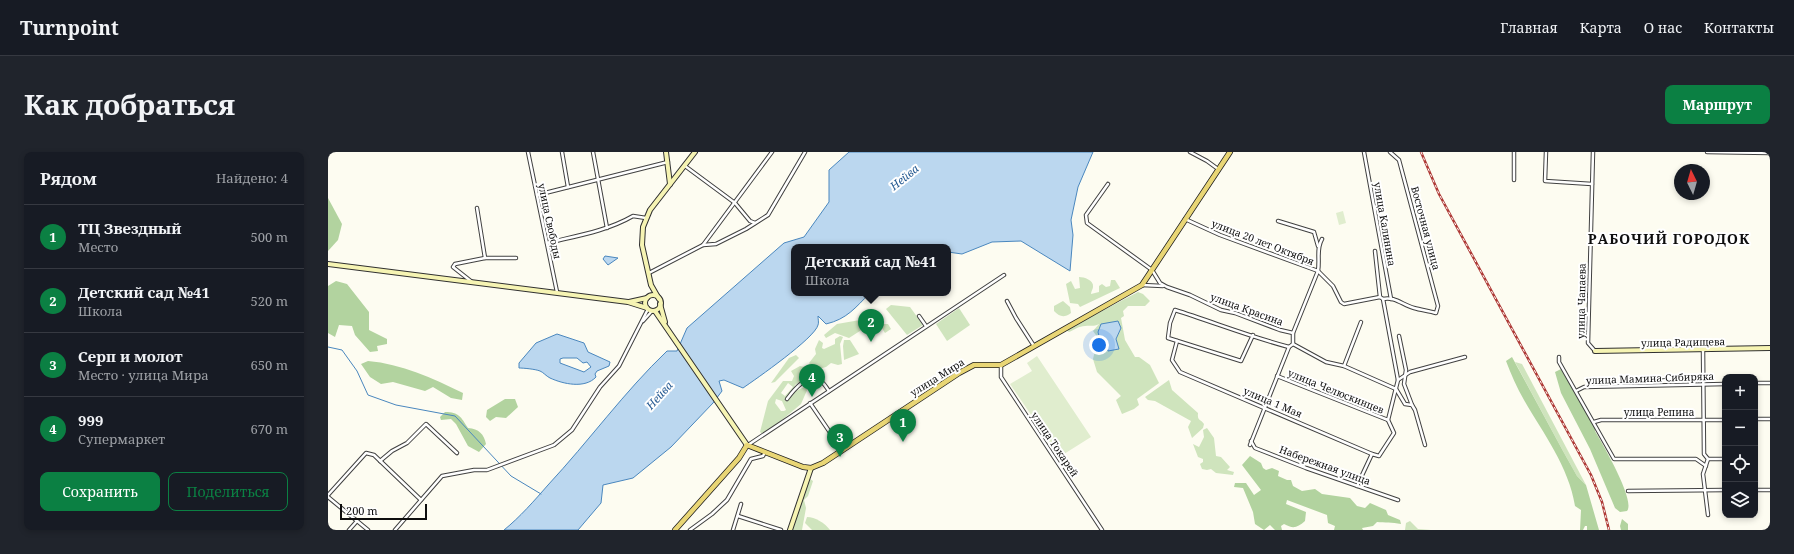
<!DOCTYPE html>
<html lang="ru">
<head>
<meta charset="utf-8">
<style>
	body { margin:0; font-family:"Noto Serif",serif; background:#20242c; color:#f1f3f6 }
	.controls { position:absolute; right:12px; bottom:12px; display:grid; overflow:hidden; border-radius:8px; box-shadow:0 2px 6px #0003 }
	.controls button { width:36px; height:36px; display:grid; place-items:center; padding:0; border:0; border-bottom:1px solid #363941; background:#171b24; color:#f1f3f6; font:20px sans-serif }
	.compass { position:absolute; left:1346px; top:12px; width:36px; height:36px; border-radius:50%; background:#171b24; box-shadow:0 2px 6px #0003; rotate:355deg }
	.scale { position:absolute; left:12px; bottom:10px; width:87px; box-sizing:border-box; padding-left:4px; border:2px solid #0e0e0e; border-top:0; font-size:11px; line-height:14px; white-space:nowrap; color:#0e0e0e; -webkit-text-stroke:3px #fff; paint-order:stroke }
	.you { position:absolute; left:771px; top:193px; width:14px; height:14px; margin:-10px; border:3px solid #fff; border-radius:50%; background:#1a73e8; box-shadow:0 0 0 6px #1a73e833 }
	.badge { display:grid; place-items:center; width:26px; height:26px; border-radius:50%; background:#0b8043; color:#fff; font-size:13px; font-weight:700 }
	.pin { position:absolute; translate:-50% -33px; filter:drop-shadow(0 1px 2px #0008) }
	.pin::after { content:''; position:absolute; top:21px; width:14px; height:12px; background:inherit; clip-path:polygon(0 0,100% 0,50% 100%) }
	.popup { position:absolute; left:463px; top:92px; width:160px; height:52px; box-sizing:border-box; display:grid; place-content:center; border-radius:8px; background:#171b24; filter:drop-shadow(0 1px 3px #0005); font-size:13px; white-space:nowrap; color:#9ea1a6 }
	.popup b { font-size:15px; color:#f1f3f6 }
	.popup::after { content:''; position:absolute; left:50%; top:100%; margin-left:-8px; border:8px solid transparent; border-top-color:#171b24 }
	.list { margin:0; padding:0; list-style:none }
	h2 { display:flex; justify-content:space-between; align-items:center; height:52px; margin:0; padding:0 16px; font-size:17px }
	h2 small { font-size:13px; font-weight:400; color:#9ea1a6 }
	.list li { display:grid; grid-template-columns:26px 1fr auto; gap:12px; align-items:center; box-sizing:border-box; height:64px; padding:0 16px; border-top:1px solid #363941 }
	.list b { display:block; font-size:15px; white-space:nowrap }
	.list p { margin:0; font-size:13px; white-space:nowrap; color:#9ea1a6 }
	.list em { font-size:13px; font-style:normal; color:#9ea1a6 }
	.actions { display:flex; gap:8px; padding:12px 16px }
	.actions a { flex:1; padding:9px 0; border:1px solid #0b8043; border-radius:8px; text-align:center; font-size:14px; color:#0b8043 }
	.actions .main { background:#0b8043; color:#fff }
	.icon { flex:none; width:22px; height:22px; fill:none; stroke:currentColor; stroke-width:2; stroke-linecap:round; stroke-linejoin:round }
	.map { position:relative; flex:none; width:1442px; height:378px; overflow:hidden; border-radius:8px }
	header { display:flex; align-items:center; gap:24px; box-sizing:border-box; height:56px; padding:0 20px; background:#171b24; border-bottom:1px solid #363941 }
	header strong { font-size:19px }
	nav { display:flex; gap:22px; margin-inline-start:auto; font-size:14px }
	.intro { display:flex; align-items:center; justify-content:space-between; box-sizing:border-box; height:96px; padding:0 24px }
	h1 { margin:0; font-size:28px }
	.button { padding:10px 18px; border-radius:8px; background:#0b8043; color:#fff; font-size:14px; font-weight:700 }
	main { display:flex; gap:24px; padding:0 24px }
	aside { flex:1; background:#171b24; border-radius:8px; box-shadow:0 2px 6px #0003 }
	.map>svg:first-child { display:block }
	.green { fill:#cfe4bd; fill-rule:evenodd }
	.forest { fill:#b2d39f }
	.pitch { fill:#e0edce }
	.water { fill:#bbd7ef; stroke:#4a87be; fill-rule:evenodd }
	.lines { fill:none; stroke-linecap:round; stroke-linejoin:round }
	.stream { stroke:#4a87be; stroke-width:1 }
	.street-casing { stroke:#414141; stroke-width:4.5 }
	.secondary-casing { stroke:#303030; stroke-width:6 }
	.primary-casing { stroke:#1f1f1f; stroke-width:6 }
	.street { stroke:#fff; stroke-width:2.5 }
	.secondary { stroke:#f6f4b3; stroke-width:4 }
	.primary { stroke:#e9d675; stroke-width:4.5 }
	.rail-casing { stroke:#ae3935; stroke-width:2.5 }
	.rail { stroke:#fff; stroke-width:1; stroke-dasharray:3; stroke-linecap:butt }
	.labels { text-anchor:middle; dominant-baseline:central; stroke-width:4; stroke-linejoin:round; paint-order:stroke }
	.street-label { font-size:10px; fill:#0e0e0e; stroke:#fff }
	.water-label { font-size:11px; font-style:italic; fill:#255a92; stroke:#fff }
	.district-label { font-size:14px; font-weight:bold; letter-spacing:1px; fill:#0e0e0e; stroke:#fff }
</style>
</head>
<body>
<header>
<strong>Turnpoint</strong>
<nav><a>Главная</a><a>Карта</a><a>О нас</a><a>Контакты</a></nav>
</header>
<div class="intro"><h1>Как добраться</h1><a class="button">Маршрут</a></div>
<main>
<aside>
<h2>Рядом<small>Найдено: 4</small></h2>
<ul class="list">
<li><span class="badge">1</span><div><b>ТЦ Звездный</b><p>Место</p></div><em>500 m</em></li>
<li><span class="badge">2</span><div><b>Детский сад №41</b><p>Школа</p></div><em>520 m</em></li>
<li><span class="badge">3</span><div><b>Серп и молот</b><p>Место · улица Мира</p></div><em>650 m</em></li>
<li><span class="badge">4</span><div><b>999</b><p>Супермаркет</p></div><em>670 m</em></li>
</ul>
<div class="actions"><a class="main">Сохранить</a><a>Поделиться</a></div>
</aside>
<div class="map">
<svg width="1442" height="378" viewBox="0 0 1442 378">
	<rect width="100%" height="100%" fill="#fdfcf1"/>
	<g class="green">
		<path d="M751,125C756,125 766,128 765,135C765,137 763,139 763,142L771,140V134L774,132L778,135L782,134L783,128H787L792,136L752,155L750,152L742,151L738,132L743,129L747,137L752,136Z"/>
		<path d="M810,140L815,142L822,149L817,154H800L795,159L796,164L793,166L797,188L807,205H811L822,213L831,231L809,247L811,253L806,257L794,262L788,248L793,244L769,220L765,207L770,186L765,179L771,172C765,175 763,173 757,174C751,174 746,178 741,180L738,178ZM772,175L793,176L788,187L790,193L778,194V190L770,180Z"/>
		<path d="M735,149L742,155L743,161C736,166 732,165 726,159V154Z"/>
		<path d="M563,153L582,155L595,173L579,183L558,157Z"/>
		<path d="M631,156L642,173L619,189L608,172Z"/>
		<path d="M546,160L554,165L556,172H560L563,177L557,181L549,168L521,186L507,181L498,186L496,183L509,172L532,168Z"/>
		<path d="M512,184L515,185L512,192L514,212L510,213L503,211L498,215L487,218L481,211L488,202L487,197L491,188L495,191L494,196L496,197L507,192V187Z"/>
		<path d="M516,188H522L531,202L516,208L515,194Z"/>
		<path d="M468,203L471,206L447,230L443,231L461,206Z"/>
		<path d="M1187,210L1194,212L1258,333L1249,324L1235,299Z"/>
		<path d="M472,214L481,216L485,222L467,233L466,237L468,239L478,234L480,236L473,252L436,283L432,280L440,249L455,229H464L466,224L463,219ZM460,231L465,235L457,244L453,241ZM448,247L454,249L458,258L456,259H453L447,251Z"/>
		<path d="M841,228L844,238L870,261C869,269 873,267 876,272L875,276L864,286L860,275L863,269L827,249L820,248L817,245Z"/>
		<path d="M879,276L886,286L888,304L893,305L902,315L899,318L906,320L905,323L888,321L883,317L879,318L874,317L872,312L875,310V307L870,305L865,292L871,295L876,285L875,278Z"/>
		<path d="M482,327L485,329L480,344L476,348L478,356L474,378H464Z"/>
		<path d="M479,365C487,365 497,371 502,378H484L477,371Z"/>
		<path d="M1082,369L1090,377L1103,378H1077L1078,371Z"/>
	</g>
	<g class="forest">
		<path d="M0,46L14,72L10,88L0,99Z"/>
		<path d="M8,129L19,132L41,160V178L59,187V192L49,194L50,199L42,200L27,183L24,174L11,173L7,185L0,181V134Z"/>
		<path d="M1184,205L1235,299L1249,324L1258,333L1271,378H1259V374H1257L1255,378H1252L1253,358L1247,354C1241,315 1215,281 1196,248C1189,236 1183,222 1178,209Z"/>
		<path d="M40,209C74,212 104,226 135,241L134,248L123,246L105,235L97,239L65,230L53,232L42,225L33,212Z"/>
		<path d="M1233,217L1267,276V279C1274,291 1308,349 1299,359L1292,360L1287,356L1262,297L1233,241L1227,220Z"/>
		<path d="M177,247H187L190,255L178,266L168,265L162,269L158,265L159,258Z"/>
		<path d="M117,260C131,260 133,265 140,276C151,277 156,282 158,292L151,300L140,294L128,272L123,267L113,268L112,265Z"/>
		<path d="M922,304L933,311L935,316L938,318L944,316L951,319L950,324L959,328H963L965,334L974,339L987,337L994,342L1022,346L1029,354L1037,356L1042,351L1058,358L1060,363L1072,368L1073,372C1064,370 1057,371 1049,370L1045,374L1034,376L1035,378H1006L1007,374L1000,371L999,363L959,348L958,352L978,360L977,369C969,376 965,377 956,372L953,374L954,378H947L942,373L936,378L927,372L925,360L915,336L906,335L907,331H918L926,343L933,338L914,313Z"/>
		<path d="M1294,367L1300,372V378H1293L1292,374Z"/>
	</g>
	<g class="pitch">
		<path d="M1015,59L1018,71L1011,73L1008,61Z"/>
		<path d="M709,204L763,285L736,302L725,295L682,232L704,219L699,211Z"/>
	</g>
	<g class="water">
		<path d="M521,0H765L750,35L743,68L745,83L742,119L693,89L664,90L634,102L620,100V95H466V141H542C527,156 519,167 498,172L490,164C490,167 491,171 490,173C487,186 428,227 415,236L396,228L391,229L394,239L385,251L343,295L305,326L275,333L273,351L250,378H176C192,365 206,349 220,333C261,289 296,240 339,199H349L359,176L456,91L476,85L501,50V18Z"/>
		<path d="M277,104L290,106L280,113L275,107Z"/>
		<path d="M790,169L793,176L788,187L791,197L780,199L778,190L772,188L770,180L773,172Z"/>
		<path d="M229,182L256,191L260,200L282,210L281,214L269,219L267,222L268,225C257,237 235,232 222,226C218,224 215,220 212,219C207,217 195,216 191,216V211L208,191ZM235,206H249L255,211L259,210L263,215L256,220L232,211V207Z"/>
	</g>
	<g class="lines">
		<path class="stream" d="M0,195L14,198L29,219L40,243L68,253L127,264L183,324L213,342"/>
		<defs>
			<g id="street">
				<path d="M200,0L229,140"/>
				<path d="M234,0L240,35"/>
				<path d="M265,0L279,76"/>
				<path d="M862,0L879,9L890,17"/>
				<path d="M1036,0L1063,147"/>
				<path d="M1218,0L1217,29L1264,32"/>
				<path d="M1265,0L1260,191L1267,199"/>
				<path d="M1379,0L1442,1"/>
				<path d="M357,14L407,51L422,69L427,71"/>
				<path d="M1186,28V0"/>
				<path d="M780,32L758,63L759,71L824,118L832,131L839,135L862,143L893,158L907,161L952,178L965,181"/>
				<path d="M209,43L340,10"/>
				<path d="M149,56L157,106"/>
				<path d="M857,67L892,83L990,119L1005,134L1013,150L1016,152L1052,145L1055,147C1066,144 1075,153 1086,156C1093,158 1101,159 1108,161L1110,154L1071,8L1062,0"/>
				<path d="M950,69L986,80L990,94"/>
				<path d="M219,91C248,84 279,79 305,64L318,66"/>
				<path d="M375,93L388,92L418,77L440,63L477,0"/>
				<path d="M1047,99L1052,145"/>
				<path d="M321,121L375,93L444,0"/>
				<path d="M144,130L125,115L127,112L157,106H188"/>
				<path d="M814,133L835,134"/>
				<path d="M679,149L688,166L706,194"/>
				<path d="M591,164L598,174"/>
				<path d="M315,169L324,159"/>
				<path d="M925,183L913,209L840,186L842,171L847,158C885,170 923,185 961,195"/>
				<path d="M1071,184L1078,218L1076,232L1084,253"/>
				<path d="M849,189L844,208L852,220L1044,302"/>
				<path d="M965,192L998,210L1016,214L1068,237L1077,252L1084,253L1087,258L1097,293"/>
				<path d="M1375,198L1376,302L1380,307L1375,322L1380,363"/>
				<path d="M1231,205V210L1286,307H1368L1378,314"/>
				<path d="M673,213V225L774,378"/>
				<path d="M1016,214L1033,170"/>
				<path d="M949,224L1060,268"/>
				<path d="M1070,228L1082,220L1137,205"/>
				<path d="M1427,231H1442"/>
				<path d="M1248,239L1256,235L1397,232"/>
				<path d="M459,247C465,239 479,222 490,227C495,229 498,235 501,239"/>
				<path d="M482,251L514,298"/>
				<path d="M1427,267H1442"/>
				<path d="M1266,270L1273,268H1397"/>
				<path d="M923,289L927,296L978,316L1070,348"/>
				<path d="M420,293L676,123"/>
				<path d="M922,293L961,195L965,192V181L990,119C992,107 988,97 994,87"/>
				<path d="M1380,307H1397"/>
				<path d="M52,309L64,299L79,291L98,272L129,301"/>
				<path d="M1029,334L1044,302L1051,304L1066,281L1060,268L1070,228L1055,147"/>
				<path d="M1427,338H1442"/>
				<path d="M1300,339L1397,338"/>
				<path d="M0,343L38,301L46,303L93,348"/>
				<path d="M0,345L40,378"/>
				<path d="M410,364L453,378"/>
				<path d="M21,378L29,369"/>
				<path d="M67,378L114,324L146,318H159L226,293L244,278L272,235L291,214L320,157"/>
				<path d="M362,378L384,362L399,348L423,307L435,304L437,300"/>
				<path d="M405,378L413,352"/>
			</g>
			<g id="secondary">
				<path d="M338,0L342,32"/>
				<path d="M0,112L300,150L319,156"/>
				<circle cx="325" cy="151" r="8"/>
				<path d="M331,147L323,133L314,93L315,75L322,58L367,0"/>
				<path d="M301,150L319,146"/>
				<path d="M332,152L337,170"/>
				<path d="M327,159L419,293"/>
				<path d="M1267,199L1442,196"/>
				<path d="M462,378L483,316"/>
			</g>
			<path id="primary" d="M347,378L411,306L419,293L475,315L483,316L495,311L631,221L646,213H673L814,133L902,0"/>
		</defs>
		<use href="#street" class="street-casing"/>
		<use href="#secondary" class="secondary-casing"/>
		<use href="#primary" class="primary-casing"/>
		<use href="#street" class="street"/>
		<use href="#secondary" class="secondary"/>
		<use href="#primary" class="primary"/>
		<defs>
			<path id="rail" d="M1093,0L1111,42L1263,323L1274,350L1281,378"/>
		</defs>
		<use href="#rail" class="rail-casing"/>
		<use href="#rail" class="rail"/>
	</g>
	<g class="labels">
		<g class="street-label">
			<text transform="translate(222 69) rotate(78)">улица Свободы</text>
			<text transform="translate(1057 72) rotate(80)">улица Калинина</text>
			<text transform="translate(1098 76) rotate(75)">Восточная улица</text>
			<text transform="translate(935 90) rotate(21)">улица 20 лет Октября</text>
			<text transform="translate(1253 149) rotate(-89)">улица Чапаева</text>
			<text transform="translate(919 157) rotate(20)">улица Красина</text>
			<text transform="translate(1355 190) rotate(-1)">улица Радищева</text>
			<text transform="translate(609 225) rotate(-32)">улица Мира</text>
			<text transform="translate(1322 226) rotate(-2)">улица Мамина-Сибиряка</text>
			<text transform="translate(1008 239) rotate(22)">улица Челюскинцев</text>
			<text transform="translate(945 250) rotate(23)">улица 1 Мая</text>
			<text x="1331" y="260">улица Репина</text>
			<text transform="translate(727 292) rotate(56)">улица Токарей</text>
			<text transform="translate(997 313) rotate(20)">Набережная улица</text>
		</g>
		<g class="water-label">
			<text transform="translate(576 25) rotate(-39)">Нейва</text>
			<text transform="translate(331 243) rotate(-48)">Нейва</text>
		</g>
		<g class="district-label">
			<text x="1341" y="86">РАБОЧИЙ ГОРОДОК</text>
		</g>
	</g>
</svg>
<div class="controls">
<button>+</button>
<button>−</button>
<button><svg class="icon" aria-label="locate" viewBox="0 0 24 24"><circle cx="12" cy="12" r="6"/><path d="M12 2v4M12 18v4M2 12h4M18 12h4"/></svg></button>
<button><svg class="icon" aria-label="layers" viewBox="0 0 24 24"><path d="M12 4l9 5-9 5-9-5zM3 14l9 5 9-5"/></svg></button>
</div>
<svg class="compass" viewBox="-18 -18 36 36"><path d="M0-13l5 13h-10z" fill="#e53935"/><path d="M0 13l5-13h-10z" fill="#9ea1a6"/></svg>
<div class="scale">200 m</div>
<div class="you"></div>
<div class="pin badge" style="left:575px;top:290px">1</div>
<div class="pin badge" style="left:543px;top:190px">2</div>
<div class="popup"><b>Детский сад №41</b>Школа</div>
<div class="pin badge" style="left:512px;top:305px">3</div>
<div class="pin badge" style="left:484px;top:245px">4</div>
</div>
</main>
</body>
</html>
